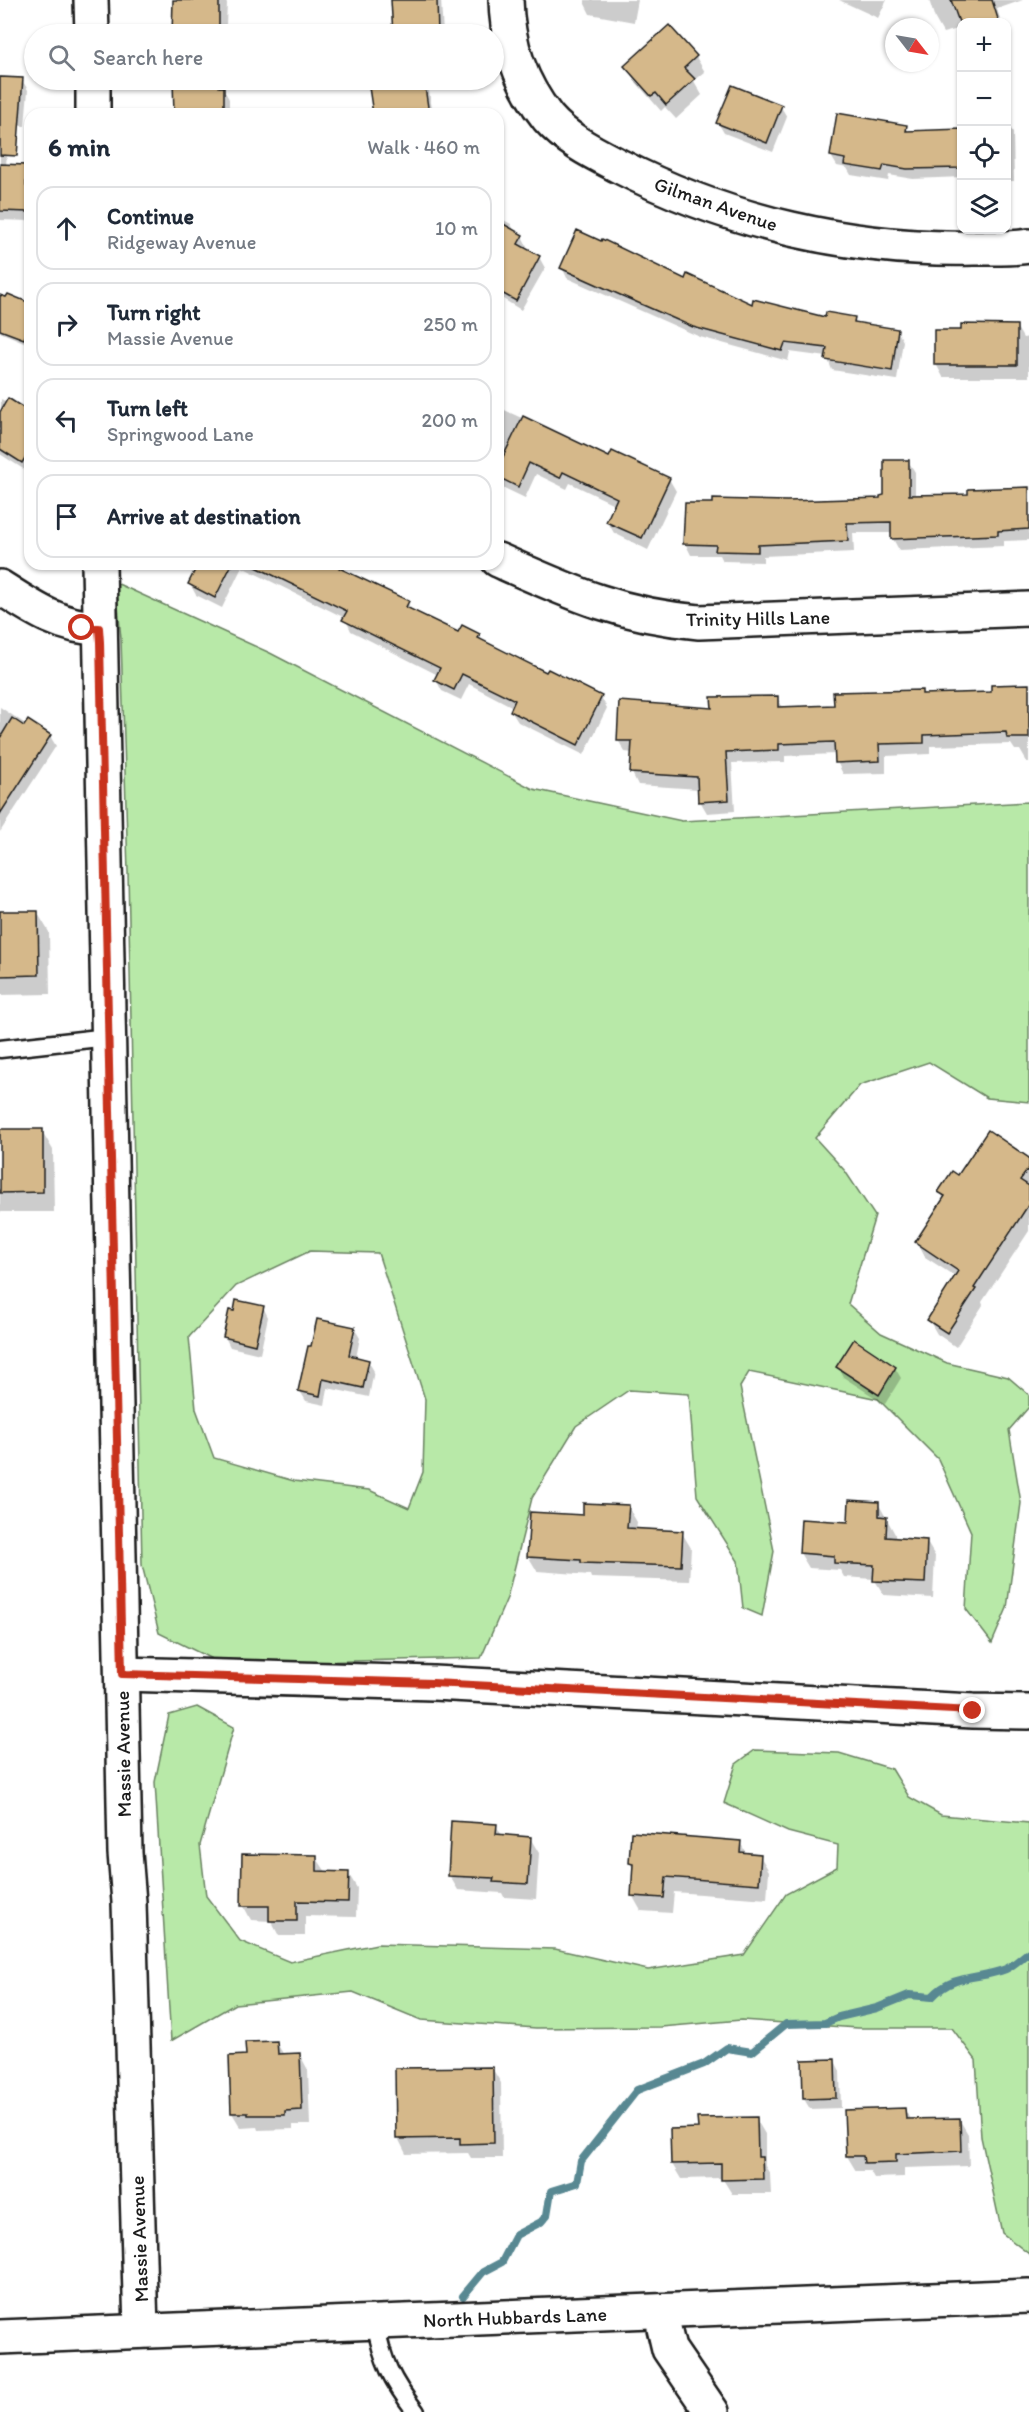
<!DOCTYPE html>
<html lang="en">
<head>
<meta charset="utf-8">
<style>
	body { margin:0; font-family:Itim,sans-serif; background:#f2f2f3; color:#1f2937 }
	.controls { position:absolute; right:18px; top:18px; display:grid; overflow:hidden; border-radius:12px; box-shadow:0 2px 4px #0004 }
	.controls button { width:54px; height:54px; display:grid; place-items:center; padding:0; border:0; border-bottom:2px solid #e0e1e3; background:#fff; color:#1f2937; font:30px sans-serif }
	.compass { position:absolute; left:885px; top:18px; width:54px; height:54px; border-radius:50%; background:#fff; box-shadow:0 2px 4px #0004; rotate:121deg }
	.stop { position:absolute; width:18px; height:18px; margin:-14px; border:4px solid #c8321e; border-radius:50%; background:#fff }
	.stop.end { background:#c8321e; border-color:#fff; box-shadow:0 2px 6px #0008 }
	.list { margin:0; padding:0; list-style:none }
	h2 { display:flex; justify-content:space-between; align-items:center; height:78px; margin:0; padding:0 24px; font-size:26px }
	h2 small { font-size:20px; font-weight:400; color:#747a83 }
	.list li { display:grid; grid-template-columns:39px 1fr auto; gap:18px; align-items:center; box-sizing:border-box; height:84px; margin:0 12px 12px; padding:0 12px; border:2px solid #e0e1e3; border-radius:18px }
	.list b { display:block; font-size:22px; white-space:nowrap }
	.list p { margin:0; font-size:20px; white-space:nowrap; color:#747a83 }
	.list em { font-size:20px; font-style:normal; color:#747a83 }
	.icon { flex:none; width:33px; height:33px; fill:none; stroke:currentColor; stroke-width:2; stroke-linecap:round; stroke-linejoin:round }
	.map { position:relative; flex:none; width:1029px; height:2412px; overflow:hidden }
	.search { position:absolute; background:#fff; box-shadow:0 2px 4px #0004; left:24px; top:24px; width:480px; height:66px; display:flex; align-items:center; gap:15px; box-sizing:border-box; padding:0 21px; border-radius:33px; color:#747a83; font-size:22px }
	.panel { position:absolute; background:#fff; box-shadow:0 2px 4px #0004; left:24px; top:108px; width:480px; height:462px; border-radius:18px }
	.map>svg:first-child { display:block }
	.green { fill:#b8e9a8; stroke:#6a8262; stroke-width:1.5; fill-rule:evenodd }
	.shadow { fill:#0003 }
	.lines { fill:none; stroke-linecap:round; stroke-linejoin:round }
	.stream { stroke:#598892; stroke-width:8 }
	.building { fill:#d5b88a; stroke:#1c1c1c; stroke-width:1.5 }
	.lane-casing { stroke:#1c1c1c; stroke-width:21 }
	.street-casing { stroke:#1c1c1c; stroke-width:38 }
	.lane { stroke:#fff; stroke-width:16 }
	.street { stroke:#fff; stroke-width:33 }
	.route { stroke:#c8321e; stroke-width:8 }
	.labels { text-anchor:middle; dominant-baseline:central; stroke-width:4.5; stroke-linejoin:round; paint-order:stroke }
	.street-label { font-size:20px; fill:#1c1c1c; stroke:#fff }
</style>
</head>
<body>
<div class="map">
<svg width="1029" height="2412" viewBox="0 0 1029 2412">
	<rect width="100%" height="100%" fill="#fff"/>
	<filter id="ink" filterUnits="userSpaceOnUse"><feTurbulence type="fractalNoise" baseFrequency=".0167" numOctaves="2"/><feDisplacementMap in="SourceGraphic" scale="12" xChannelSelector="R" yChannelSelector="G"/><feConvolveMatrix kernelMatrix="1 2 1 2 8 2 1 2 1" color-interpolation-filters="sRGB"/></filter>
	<g filter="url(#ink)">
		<g class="green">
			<path d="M116,583L270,653L533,789L682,821L1029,802V1102L987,1098L929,1062L860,1085L815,1138L845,1171L875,1216L848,1304L881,1333L947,1363L1008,1377L1029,1395V1407L1009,1430L1021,1503L1007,1608L992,1643L966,1609L971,1532L938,1459L878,1399L749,1372L740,1387L774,1551L762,1616L743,1608L738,1561L697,1496L689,1394L629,1390L576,1426L532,1498L507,1598L481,1658L222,1664L159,1633L142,1565L128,872L121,639ZM310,1251L378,1253L425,1399L423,1472L409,1508L369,1490L294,1481L214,1458L196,1409L189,1337L236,1286Z"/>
			<path d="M197,1707L234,1727L200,1845L206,1896L240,1941L290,1962L377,1944L555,1949L648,1970L744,1955L786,1894L837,1867L838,1845L788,1832L724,1803L736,1764L755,1750L839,1753L892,1769L909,1797L941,1815L1029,1823V2254L1002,2233L981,2137L976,2060L952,2028H858L741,2020L661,2027L536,2028L421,2020L353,1992L235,2004L171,2041L155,1782L169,1715Z"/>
		</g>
		<g class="shadow">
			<path d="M175,0H225L227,4L226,25H224V34H175Z"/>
			<path d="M393,0H441L443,34H394Z"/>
			<path d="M585,0H638L634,22L590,14L585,4Z"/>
			<path d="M839,0H887L878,18Z"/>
			<path d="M929,0H1023L997,9L1001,22H962V28L943,33L935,19Z"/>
			<path d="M669,27L696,57L705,72L694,81L702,95L676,119L665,107L661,111L635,81L626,66Z"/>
			<path d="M0,76L15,77L16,79L22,80L28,90L25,126L9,125L6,166H25L30,174V221L0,220Z"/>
			<path d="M175,80H224V90L229,99V114H175Z"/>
			<path d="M385,80H427L433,114H375L386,86Z"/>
			<path d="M781,107L787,117L773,152L724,133L718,123Z"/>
			<path d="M1006,122L1013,132L1014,181H1006Z"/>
			<path d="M906,127L909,132L962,131V177L913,179L889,175L888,181L851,175L847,168L837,166L831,156Z"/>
			<path d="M498,217L511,224L515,232L522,236L527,246L525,250L539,257L545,268L521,310L498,296Z"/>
			<path d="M562,267L685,281L753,306L827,319L854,318L857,324L897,330L903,341L897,380L832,370L827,357L790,352L788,361L700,337L567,278Z"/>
			<path d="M0,297L30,304V335L26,343L0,332Z"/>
			<path d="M1016,326L1023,338L1029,337V377H943L936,364L962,331Z"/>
			<path d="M1,399L30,413V469L28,472L0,454Z"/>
			<path d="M498,407L610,459L669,479L676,491L648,550L614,533L607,521L616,505L570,483L567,489L536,474L525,498L502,487L498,480V470L502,463L498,461Z"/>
			<path d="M908,461L915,472V497L969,496L1029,489V540L1004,541V546L899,550L893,539L892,533H853L854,552L763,556V562L723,561L720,555H691L685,543L787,503L881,499L886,497Z"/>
			<path d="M199,564H329L407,602L413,612L458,634L479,635L483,642L547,675L601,697L607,708L584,755L518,722L511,711L513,707L469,684L461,700L442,691L436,680L438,675L351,631L345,618L242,567L222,608L196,595L190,584Z"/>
			<path d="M1029,686V762H1027L1020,750H1015L1011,744L930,746V754L886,756V773L843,774L837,762L836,754L785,756V762L732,763L735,811L707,813L700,801L699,789L638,785L632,773L633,753L625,752L618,740L713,709L777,697L783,708L835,706L921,691L923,696L993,694Z"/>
			<path d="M0,707L27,725L29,722L50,736L56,746L0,832Z"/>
			<path d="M37,912L49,932L50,994L0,995V913Z"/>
			<path d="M0,1131H42L53,1150L54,1212H0Z"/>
			<path d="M1029,1159V1231L982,1302L983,1305L956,1347L937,1334L929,1320L956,1277L925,1257L917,1242L944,1199L940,1192L958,1177Z"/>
			<path d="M263,1307L268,1317L260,1354L230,1347L225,1337L235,1312Z"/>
			<path d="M354,1328L360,1338L356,1358L368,1361L374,1371L369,1397L328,1388L325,1405L306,1401L300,1391Z"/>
			<path d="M838,1367L895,1368L901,1378L885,1404L843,1377Z"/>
			<path d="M878,1503L895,1534V1539L926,1541L935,1556L933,1598L884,1595L874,1579L844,1577L840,1570L809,1568L800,1553Z"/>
			<path d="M628,1507L637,1522L636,1530L682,1533L691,1548L689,1581L591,1578L590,1575L537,1571L528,1556Z"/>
			<path d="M496,1825L502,1836L530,1838L539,1853L536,1899L504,1897L502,1893L458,1890L449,1875Z"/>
			<path d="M740,1842L747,1855L760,1856L769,1871L767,1899L674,1892L672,1913L641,1911L632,1895L634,1870L630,1863Z"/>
			<path d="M316,1857L326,1872L348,1873L357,1888L356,1917L305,1916V1936H279L271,1921L251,1920L243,1905Z"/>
			<path d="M276,2042L284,2055H300L308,2070L310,2125H293V2129L258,2130L257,2127L241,2128L232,2113L247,2057Z"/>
			<path d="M835,2061L840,2071L841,2108L810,2109L804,2099Z"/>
			<path d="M492,2068L501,2083L502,2158H471L468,2153L406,2154L398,2138Z"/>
			<path d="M905,2110L911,2121L959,2119L968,2134L969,2166L904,2168V2177L874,2178L870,2171H856L847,2156Z"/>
			<path d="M756,2119L765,2134V2166L770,2174L771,2194H732L722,2178L681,2179L672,2164L699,2130Z"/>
		</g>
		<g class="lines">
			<path class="stream" d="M463,2296L483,2272L502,2262L516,2235L541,2222L547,2215L551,2191L577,2183L581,2161L637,2090L704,2064L727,2048L752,2052L786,2024L825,2023L839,2017L877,2008L909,1995L932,1997C954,1973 978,1980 1006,1969C1014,1965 1022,1957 1029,1952"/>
		</g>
		<g class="building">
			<path d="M173,0H219V34H172Z"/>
			<path d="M391,0H437L438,34H393Z"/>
			<path d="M951,0H992L999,22H959Z"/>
			<path d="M669,25L697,56L684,68L695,79L666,105L656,93L651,96L624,66Z"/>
			<path d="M0,77L23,78L17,156L0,155Z"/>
			<path d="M173,80H219V87H224V111H220V114H174Z"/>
			<path d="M384,80H424L429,114H373L369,87L384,84Z"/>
			<path d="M732,85L782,105L767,143L716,123Z"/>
			<path d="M837,113L907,125L906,131L962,129V168L907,169L884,165L882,171L844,165L845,159L830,156Z"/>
			<path d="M0,164L26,165V186H29V212L0,211Z"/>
			<path d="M498,221L523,235L518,244L540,256L516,301L498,291Z"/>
			<path d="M577,230L601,241L602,239L685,279L687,274L752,304L753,299L825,317L826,312L855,317L854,322L898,329L892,371L825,360L827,348L785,343L782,351L693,327L618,294L560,268Z"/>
			<path d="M8,294L30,303V325L24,339L0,330V295L6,297Z"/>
			<path d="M961,324L1017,325V365H934V330H961Z"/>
			<path d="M8,398L30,412V450L22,463L0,449V412Z"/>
			<path d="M523,416L609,457L612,451L670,478L642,538L606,522L617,498L563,472L560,478L529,463L518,487L498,477V467Z"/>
			<path d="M884,460H909V495L968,494V489L1029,487V529L998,531V535L891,539V522L847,523L848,541L758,545V552L715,551L716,545L683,544L685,503H713V499L787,501L880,498V496L884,495Z"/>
			<path d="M198,564H232L215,598L188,584Z"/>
			<path d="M250,564H331L409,601L406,607L458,632L462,625L480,634L478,638L546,672L548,669L602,696L578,745L510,711L515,700L462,674L454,690L434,680L440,668L342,620L347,611Z"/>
			<path d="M1029,684V738H1007L1006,732L924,735V743L879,744L880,761L835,763L834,742L779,744V750L726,752L729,800L698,802L697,777L630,773L632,741H617L619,701L712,708L711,697L778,696V707L834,705L833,692L922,690V694L991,692V685Z"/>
			<path d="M12,718L24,726L28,720L51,735L0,814V738Z"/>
			<path d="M0,911H38L39,975L0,976Z"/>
			<path d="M0,1129H43V1192L0,1193Z"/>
			<path d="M988,1130L1029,1158V1168L1020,1180L1029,1186V1204L974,1288L976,1289L947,1333L927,1320L958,1271L915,1242L945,1196L938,1192L952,1171L958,1175Z"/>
			<path d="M236,1300L264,1306L255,1345L223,1337L229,1310L234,1311Z"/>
			<path d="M317,1319L355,1327L349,1355L369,1360L363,1388L323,1379L320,1396L298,1391L308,1346H311Z"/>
			<path d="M854,1339L896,1367L879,1395L836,1367Z"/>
			<path d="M849,1500L879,1502V1516L887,1517L886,1537L927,1540L925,1583L873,1581L874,1565L834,1563V1556L799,1553L801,1519L848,1522Z"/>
			<path d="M583,1503L629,1505L627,1528L683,1531L681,1566L581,1563V1560L527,1557L530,1512L583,1515Z"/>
			<path d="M451,1821L497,1824L496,1834L531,1837L528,1884L493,1882L494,1878L448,1876Z"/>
			<path d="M631,1832L741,1841L740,1852L761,1854L759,1884L666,1877L664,1898L631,1896L633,1864L629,1863Z"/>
			<path d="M242,1854L317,1855V1871L349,1872L348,1902L297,1901V1921H269V1906H241Z"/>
			<path d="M277,2041L278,2054L300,2053L302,2110L285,2111V2115H248V2113H231L229,2056L246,2055L245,2042Z"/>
			<path d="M835,2059L836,2098L803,2099L802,2060Z"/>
			<path d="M493,2067L494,2143L460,2144V2138L396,2139L395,2068Z"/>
			<path d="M905,2108L906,2119L960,2118L961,2151L896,2154V2162L864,2163L863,2156H846L844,2110Z"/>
			<path d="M757,2117L758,2157H762L763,2179L721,2180V2163L671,2164L670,2129L698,2128L697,2118Z"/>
		</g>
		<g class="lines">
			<defs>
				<g id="lane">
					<path d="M0,1049L108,1037"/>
					<path d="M375,2322C382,2361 392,2381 416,2412"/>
				</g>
				<g id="street">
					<path d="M91,0L92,34"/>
					<path d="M506,0C507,43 521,84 548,118C567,140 594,153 619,166C728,222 852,251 974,248C992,248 1011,249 1029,246"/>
					<path d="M93,80V114"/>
					<path d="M498,560C570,592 619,615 699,622L1029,609"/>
					<path d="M99,564L125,1853L129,1902L141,2331"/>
					<path d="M0,587C31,607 61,628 99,628"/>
					<path d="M122,1674L433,1683L973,1711L1029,1712"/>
					<path d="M663,2311L664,2328L669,2349L712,2412"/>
					<path d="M0,2337L1029,2296"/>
				</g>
			</defs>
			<use href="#lane" class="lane-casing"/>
			<use href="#street" class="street-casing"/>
			<use href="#lane" class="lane"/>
			<use href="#street" class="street"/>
		</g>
	</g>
	<g class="lines" filter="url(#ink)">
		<path class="route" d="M82,628H99L100,642L122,1674L433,1683L973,1711"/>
	</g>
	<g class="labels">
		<g class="street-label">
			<text transform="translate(716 204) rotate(19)">Gilman Avenue</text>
			<text transform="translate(758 618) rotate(-1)">Trinity Hills Lane</text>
			<text transform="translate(123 1754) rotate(-91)">Massie Avenue</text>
			<text transform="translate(139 2239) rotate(-92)">Massie Avenue</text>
			<text transform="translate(515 2317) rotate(-2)">North Hubbards Lane</text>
		</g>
	</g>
</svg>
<div class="controls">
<button>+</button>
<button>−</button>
<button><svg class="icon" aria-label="locate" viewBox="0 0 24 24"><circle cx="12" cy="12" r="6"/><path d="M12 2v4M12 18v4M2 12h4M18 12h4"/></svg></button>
<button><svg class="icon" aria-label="layers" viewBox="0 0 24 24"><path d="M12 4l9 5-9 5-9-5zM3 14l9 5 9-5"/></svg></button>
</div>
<svg class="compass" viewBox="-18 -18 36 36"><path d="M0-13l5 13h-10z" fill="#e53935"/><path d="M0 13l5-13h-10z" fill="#747a83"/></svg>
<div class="stop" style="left:82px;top:628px"></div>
<div class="stop end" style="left:973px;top:1711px"></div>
<div class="search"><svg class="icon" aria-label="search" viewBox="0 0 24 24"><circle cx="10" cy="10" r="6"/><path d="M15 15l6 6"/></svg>Search here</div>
<section class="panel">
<h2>6 min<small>Walk · 460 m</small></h2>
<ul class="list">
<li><svg class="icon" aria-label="ahead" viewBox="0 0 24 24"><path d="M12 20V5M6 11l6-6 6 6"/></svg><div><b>Continue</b><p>Ridgeway Avenue</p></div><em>10 m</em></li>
<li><svg class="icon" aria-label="right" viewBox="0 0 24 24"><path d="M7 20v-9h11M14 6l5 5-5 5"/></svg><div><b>Turn right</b><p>Massie Avenue</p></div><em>250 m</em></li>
<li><svg class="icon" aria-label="left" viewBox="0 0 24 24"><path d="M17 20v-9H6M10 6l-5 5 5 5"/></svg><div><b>Turn left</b><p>Springwood Lane</p></div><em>200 m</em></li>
<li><svg class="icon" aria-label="arrive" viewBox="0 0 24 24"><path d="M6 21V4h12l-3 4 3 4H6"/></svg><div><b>Arrive at destination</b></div></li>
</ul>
</section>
</div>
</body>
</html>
